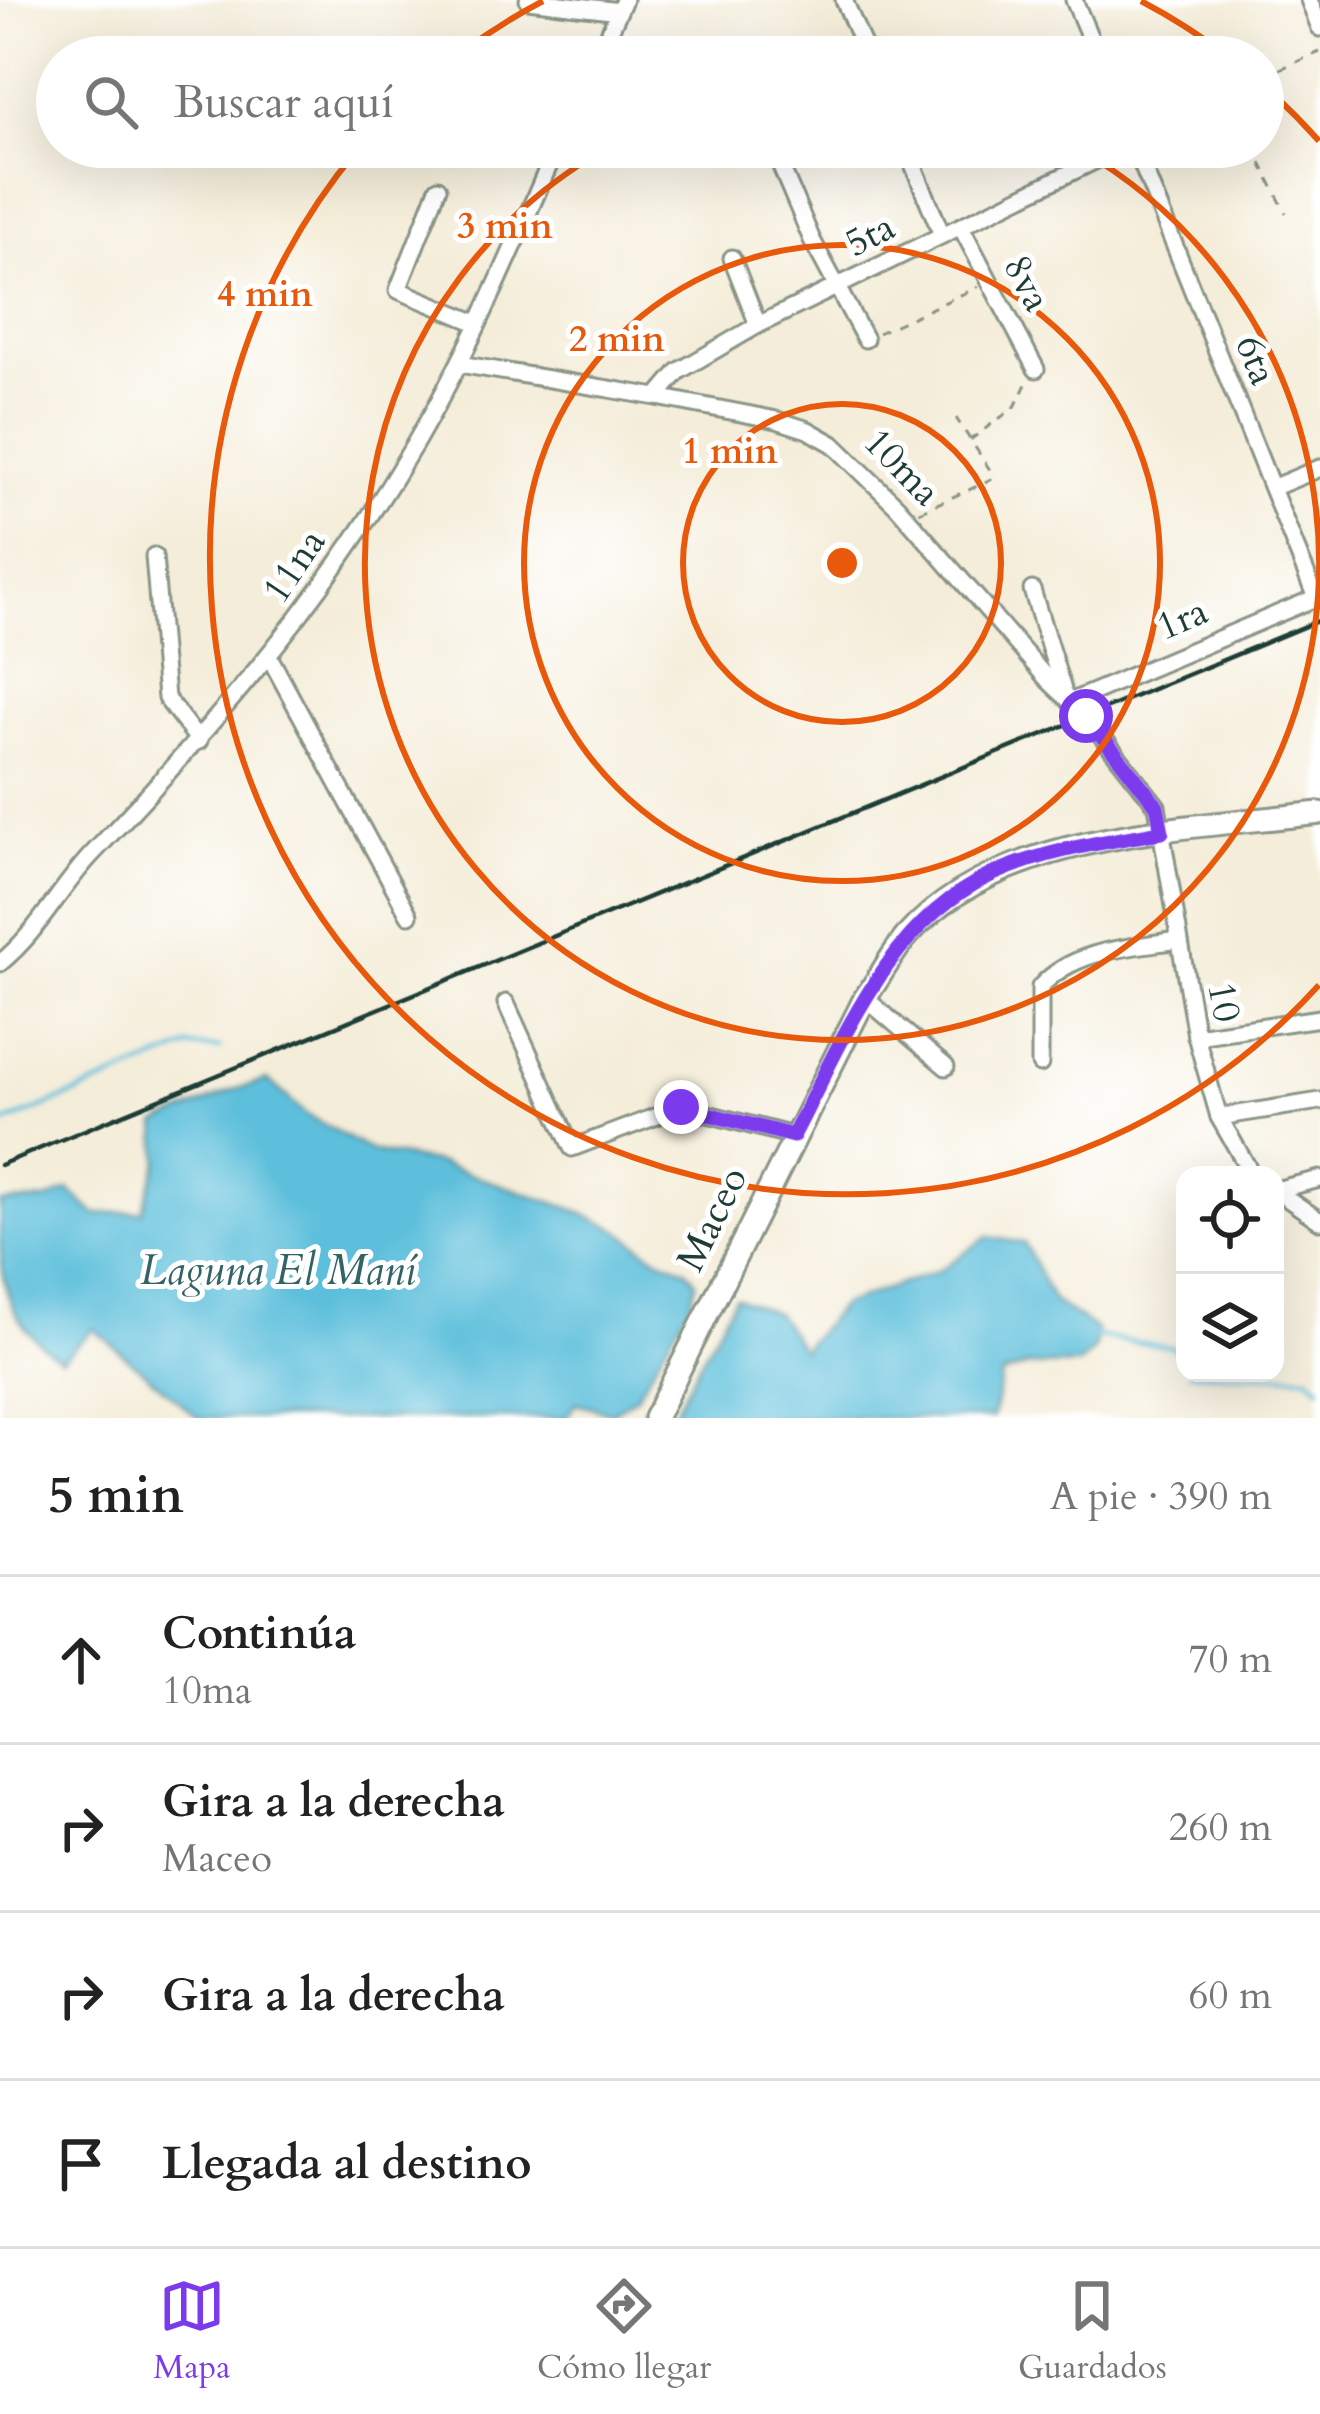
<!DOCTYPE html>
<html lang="es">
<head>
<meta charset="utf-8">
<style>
	body { margin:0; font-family:Cardo,serif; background:#f6f6f6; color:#222 }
	.controls { position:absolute; right:36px; bottom:36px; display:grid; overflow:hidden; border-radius:24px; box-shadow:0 12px 48px #0002 }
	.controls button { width:108px; height:108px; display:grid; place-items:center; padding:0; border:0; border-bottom:3px solid #e0e0e0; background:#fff; color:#222; font:60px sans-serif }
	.stop { position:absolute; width:36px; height:36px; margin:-27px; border:9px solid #7c3aed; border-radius:50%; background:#fff }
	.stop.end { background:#7c3aed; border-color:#fff; box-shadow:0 3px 12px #0008 }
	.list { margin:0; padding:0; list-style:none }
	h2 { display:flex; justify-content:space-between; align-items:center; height:156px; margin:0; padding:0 48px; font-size:51px }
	h2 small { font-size:39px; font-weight:400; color:#767676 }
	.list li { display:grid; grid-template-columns:78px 1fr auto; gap:36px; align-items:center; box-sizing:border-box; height:168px; padding:0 48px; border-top:3px solid #e0e0e0 }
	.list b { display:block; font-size:45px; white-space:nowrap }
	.list p { margin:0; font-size:39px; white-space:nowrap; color:#767676 }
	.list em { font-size:39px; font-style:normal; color:#767676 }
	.icon { flex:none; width:66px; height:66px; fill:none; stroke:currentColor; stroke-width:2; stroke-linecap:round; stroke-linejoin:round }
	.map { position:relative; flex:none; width:1320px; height:1418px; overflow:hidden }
	.search { position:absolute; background:#fff; box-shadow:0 12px 48px #0002; left:36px; right:36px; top:36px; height:132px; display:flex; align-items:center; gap:30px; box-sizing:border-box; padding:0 42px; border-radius:66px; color:#767676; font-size:45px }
	.sheet { height:828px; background:#fff }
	nav { display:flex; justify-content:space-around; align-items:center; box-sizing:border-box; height:168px; border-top:3px solid #e0e0e0; background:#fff; font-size:33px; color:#767676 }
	nav a { display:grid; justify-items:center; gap:6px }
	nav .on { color:#7c3aed }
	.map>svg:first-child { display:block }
	.water { fill:#5dbfdb; stroke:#3e7e88; stroke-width:3 }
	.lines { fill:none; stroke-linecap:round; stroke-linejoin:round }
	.stream { stroke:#5dbfdb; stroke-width:4.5 }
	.minor-casing { stroke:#8a9586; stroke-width:21 }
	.major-casing { stroke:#8a9586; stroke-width:27 }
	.path { stroke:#8a9586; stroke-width:3; stroke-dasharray:9 9; stroke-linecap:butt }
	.minor { stroke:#fff; stroke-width:15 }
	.major { stroke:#fff; stroke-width:21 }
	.rail { stroke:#1f3d34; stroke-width:4.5 }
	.route { stroke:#7c3aed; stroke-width:15 }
	.ring { fill:none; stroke:#e8590c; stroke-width:6 }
	.labels { text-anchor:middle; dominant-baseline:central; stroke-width:10; stroke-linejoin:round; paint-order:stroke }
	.street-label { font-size:39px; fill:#1f3d34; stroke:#fff }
	.water-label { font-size:42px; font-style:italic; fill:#326466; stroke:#fff }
	.centre { fill:#e8590c; stroke:#fff; stroke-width:6 }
	.ring-label { font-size:36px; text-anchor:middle; font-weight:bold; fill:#e8590c; stroke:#fff; stroke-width:10; stroke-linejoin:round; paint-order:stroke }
</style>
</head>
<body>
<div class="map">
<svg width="1320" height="1418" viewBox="0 0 1320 1418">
	<rect width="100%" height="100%" fill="#fff"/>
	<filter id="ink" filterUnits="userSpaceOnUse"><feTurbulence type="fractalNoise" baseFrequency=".00833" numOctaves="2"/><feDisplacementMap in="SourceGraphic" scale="24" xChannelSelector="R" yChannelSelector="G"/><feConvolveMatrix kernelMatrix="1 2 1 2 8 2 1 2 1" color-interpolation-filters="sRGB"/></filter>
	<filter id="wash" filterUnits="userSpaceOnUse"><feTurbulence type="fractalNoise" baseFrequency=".004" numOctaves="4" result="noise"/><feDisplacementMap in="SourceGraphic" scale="48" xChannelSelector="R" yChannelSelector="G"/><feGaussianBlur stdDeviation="2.7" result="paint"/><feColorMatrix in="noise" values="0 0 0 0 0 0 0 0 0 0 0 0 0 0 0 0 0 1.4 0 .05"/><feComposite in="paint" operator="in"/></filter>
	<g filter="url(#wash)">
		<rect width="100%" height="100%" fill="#f4edd9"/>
		<g class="water">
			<path d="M268,1080L307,1115L371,1151L437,1163L572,1209L617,1229L659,1259L686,1269L696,1282L691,1302L636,1396L612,1413L576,1403L566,1418H198L94,1329L61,1359C0,1320 0,1273 0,1203L47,1200L69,1190L95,1214L142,1211L159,1160L157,1124L234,1090Z"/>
			<path d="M987,1237L1024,1243L1053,1301L1097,1330L1095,1349L1079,1365L1028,1366L1002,1375L992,1418H670L735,1297L777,1314L802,1350L841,1305L940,1270Z"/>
		</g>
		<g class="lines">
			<g class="stream">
				<path d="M0,1125L188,1047L220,1048"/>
				<path d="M1096,1337L1172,1347L1185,1366"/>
				<path d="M1190,1373L1308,1376L1320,1387"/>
			</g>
		</g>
	</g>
	<g filter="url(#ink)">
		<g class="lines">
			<defs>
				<g id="minor">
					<path d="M528,0L619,11"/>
					<path d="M844,0L868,57"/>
					<path d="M1074,0L1098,57"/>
					<path d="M1309,0L1320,28"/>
					<path d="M598,57L624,0"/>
					<path d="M906,147L942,235"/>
					<path d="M1135,147L1316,598"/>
					<path d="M779,162L812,240L865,339"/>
					<path d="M438,188L398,290L477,323"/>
					<path d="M961,227L1036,369"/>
					<path d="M732,258L758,325"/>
					<path d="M459,364L657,397L777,420L808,430L833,444L897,506L1049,681L1086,716L1157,806L1196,1036L1219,1117L1252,1175"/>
					<path d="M657,397L679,371L758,325L1123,147"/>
					<path d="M1272,488L1320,468"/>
					<path d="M154,556L166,698L199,741"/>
					<path d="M1032,590L1063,690"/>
					<path d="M270,658L409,915"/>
					<path d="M1070,702L1320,596"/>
					<path d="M0,963C38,933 60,887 94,852C236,703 365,549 459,363C495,293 525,219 557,147"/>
					<path d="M865,998L946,1067"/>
					<path d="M506,1003L572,1148L681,1107L793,1136"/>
					<path d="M1196,1036L1320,1018"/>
					<path d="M1040,1064V987C1074,949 1131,947 1179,940"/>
					<path d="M1219,1117L1320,1101"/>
					<path d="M1275,1190L1320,1221"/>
					<path d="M1275,1190L1320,1179"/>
				</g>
				<path id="major" d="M655,1418L865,998C879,979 891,955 906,937C1000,830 1189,829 1320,813"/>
			</defs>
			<use href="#minor" class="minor-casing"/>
			<use href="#major" class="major-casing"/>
			<g class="path">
				<path d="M1263,76L1320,52"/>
				<path d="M1253,147L1286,213"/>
				<path d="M878,333L978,287"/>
				<path d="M970,440L1015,407L1028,380"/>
				<path d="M919,512L991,480L992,473L956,418"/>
			</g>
			<use href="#minor" class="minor"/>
			<use href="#major" class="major"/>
			<path class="rail" d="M0,1165L1320,620"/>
		</g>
	</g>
	<g class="lines" filter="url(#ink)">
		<path class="route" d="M681,1107L793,1136C843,1041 887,923 991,875C1045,850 1104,842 1162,832L1157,806L1086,716"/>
	</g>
	<g class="ring">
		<circle cx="842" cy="563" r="159"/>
		<circle cx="842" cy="563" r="318"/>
		<path d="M1077 148A477 477 0 1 1 607 148"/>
		<path d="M1319 985A637 637 0 0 1 358 149M459 54A637 637 0 0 1 543 1M1141 1A637 637 0 0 1 1225 54M1264 86A637 637 0 0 1 1319 141"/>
	</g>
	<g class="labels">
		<g class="street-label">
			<text transform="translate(870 235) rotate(-27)">5ta</text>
			<text transform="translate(1027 283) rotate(62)">8va</text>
			<text transform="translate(1256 360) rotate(68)">6ta</text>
			<text transform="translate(902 467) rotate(46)">10ma</text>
			<text transform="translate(294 566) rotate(-56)">11na</text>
			<text transform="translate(1182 619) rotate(-23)">1ra</text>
			<text transform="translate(1224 1002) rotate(79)">10</text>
			<text transform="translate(712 1219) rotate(-64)">Maceo</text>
		</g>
		<g class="water-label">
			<text x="278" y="1270">Laguna El Maní</text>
		</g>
	</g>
	<circle cx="842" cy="563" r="18" class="centre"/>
	<g class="ring-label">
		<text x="505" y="238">3 min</text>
		<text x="265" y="306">4 min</text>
		<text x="617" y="351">2 min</text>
		<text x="730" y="463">1 min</text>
	</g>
</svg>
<div class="controls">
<button><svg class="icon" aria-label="locate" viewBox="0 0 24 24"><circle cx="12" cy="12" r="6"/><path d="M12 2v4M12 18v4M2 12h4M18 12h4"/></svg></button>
<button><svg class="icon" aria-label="layers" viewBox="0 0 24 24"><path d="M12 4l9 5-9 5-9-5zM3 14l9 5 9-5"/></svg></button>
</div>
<div class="stop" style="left:1086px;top:716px"></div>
<div class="stop end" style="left:681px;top:1107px"></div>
<div class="search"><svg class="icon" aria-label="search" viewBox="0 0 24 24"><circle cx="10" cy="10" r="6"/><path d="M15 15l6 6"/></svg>Buscar aquí</div>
</div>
<section class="sheet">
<h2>5 min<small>A pie · 390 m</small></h2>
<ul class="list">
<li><svg class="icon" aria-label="ahead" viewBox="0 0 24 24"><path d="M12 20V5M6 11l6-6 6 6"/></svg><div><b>Continúa</b><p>10ma</p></div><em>70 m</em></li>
<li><svg class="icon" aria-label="right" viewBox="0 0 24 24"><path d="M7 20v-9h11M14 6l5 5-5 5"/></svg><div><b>Gira a la derecha</b><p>Maceo</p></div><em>260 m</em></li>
<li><svg class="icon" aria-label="right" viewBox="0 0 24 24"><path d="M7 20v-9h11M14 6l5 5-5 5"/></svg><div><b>Gira a la derecha</b></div><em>60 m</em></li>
<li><svg class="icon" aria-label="arrive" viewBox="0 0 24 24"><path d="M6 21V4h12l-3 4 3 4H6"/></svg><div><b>Llegada al destino</b></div></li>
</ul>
</section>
<nav>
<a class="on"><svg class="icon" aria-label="map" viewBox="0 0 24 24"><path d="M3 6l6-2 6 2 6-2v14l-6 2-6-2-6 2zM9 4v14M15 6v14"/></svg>Mapa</a>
<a><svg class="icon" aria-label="directions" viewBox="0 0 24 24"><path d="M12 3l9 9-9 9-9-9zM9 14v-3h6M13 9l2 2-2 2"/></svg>Cómo llegar</a>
<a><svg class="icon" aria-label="saved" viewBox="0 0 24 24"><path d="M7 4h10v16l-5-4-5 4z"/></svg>Guardados</a>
</nav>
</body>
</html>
